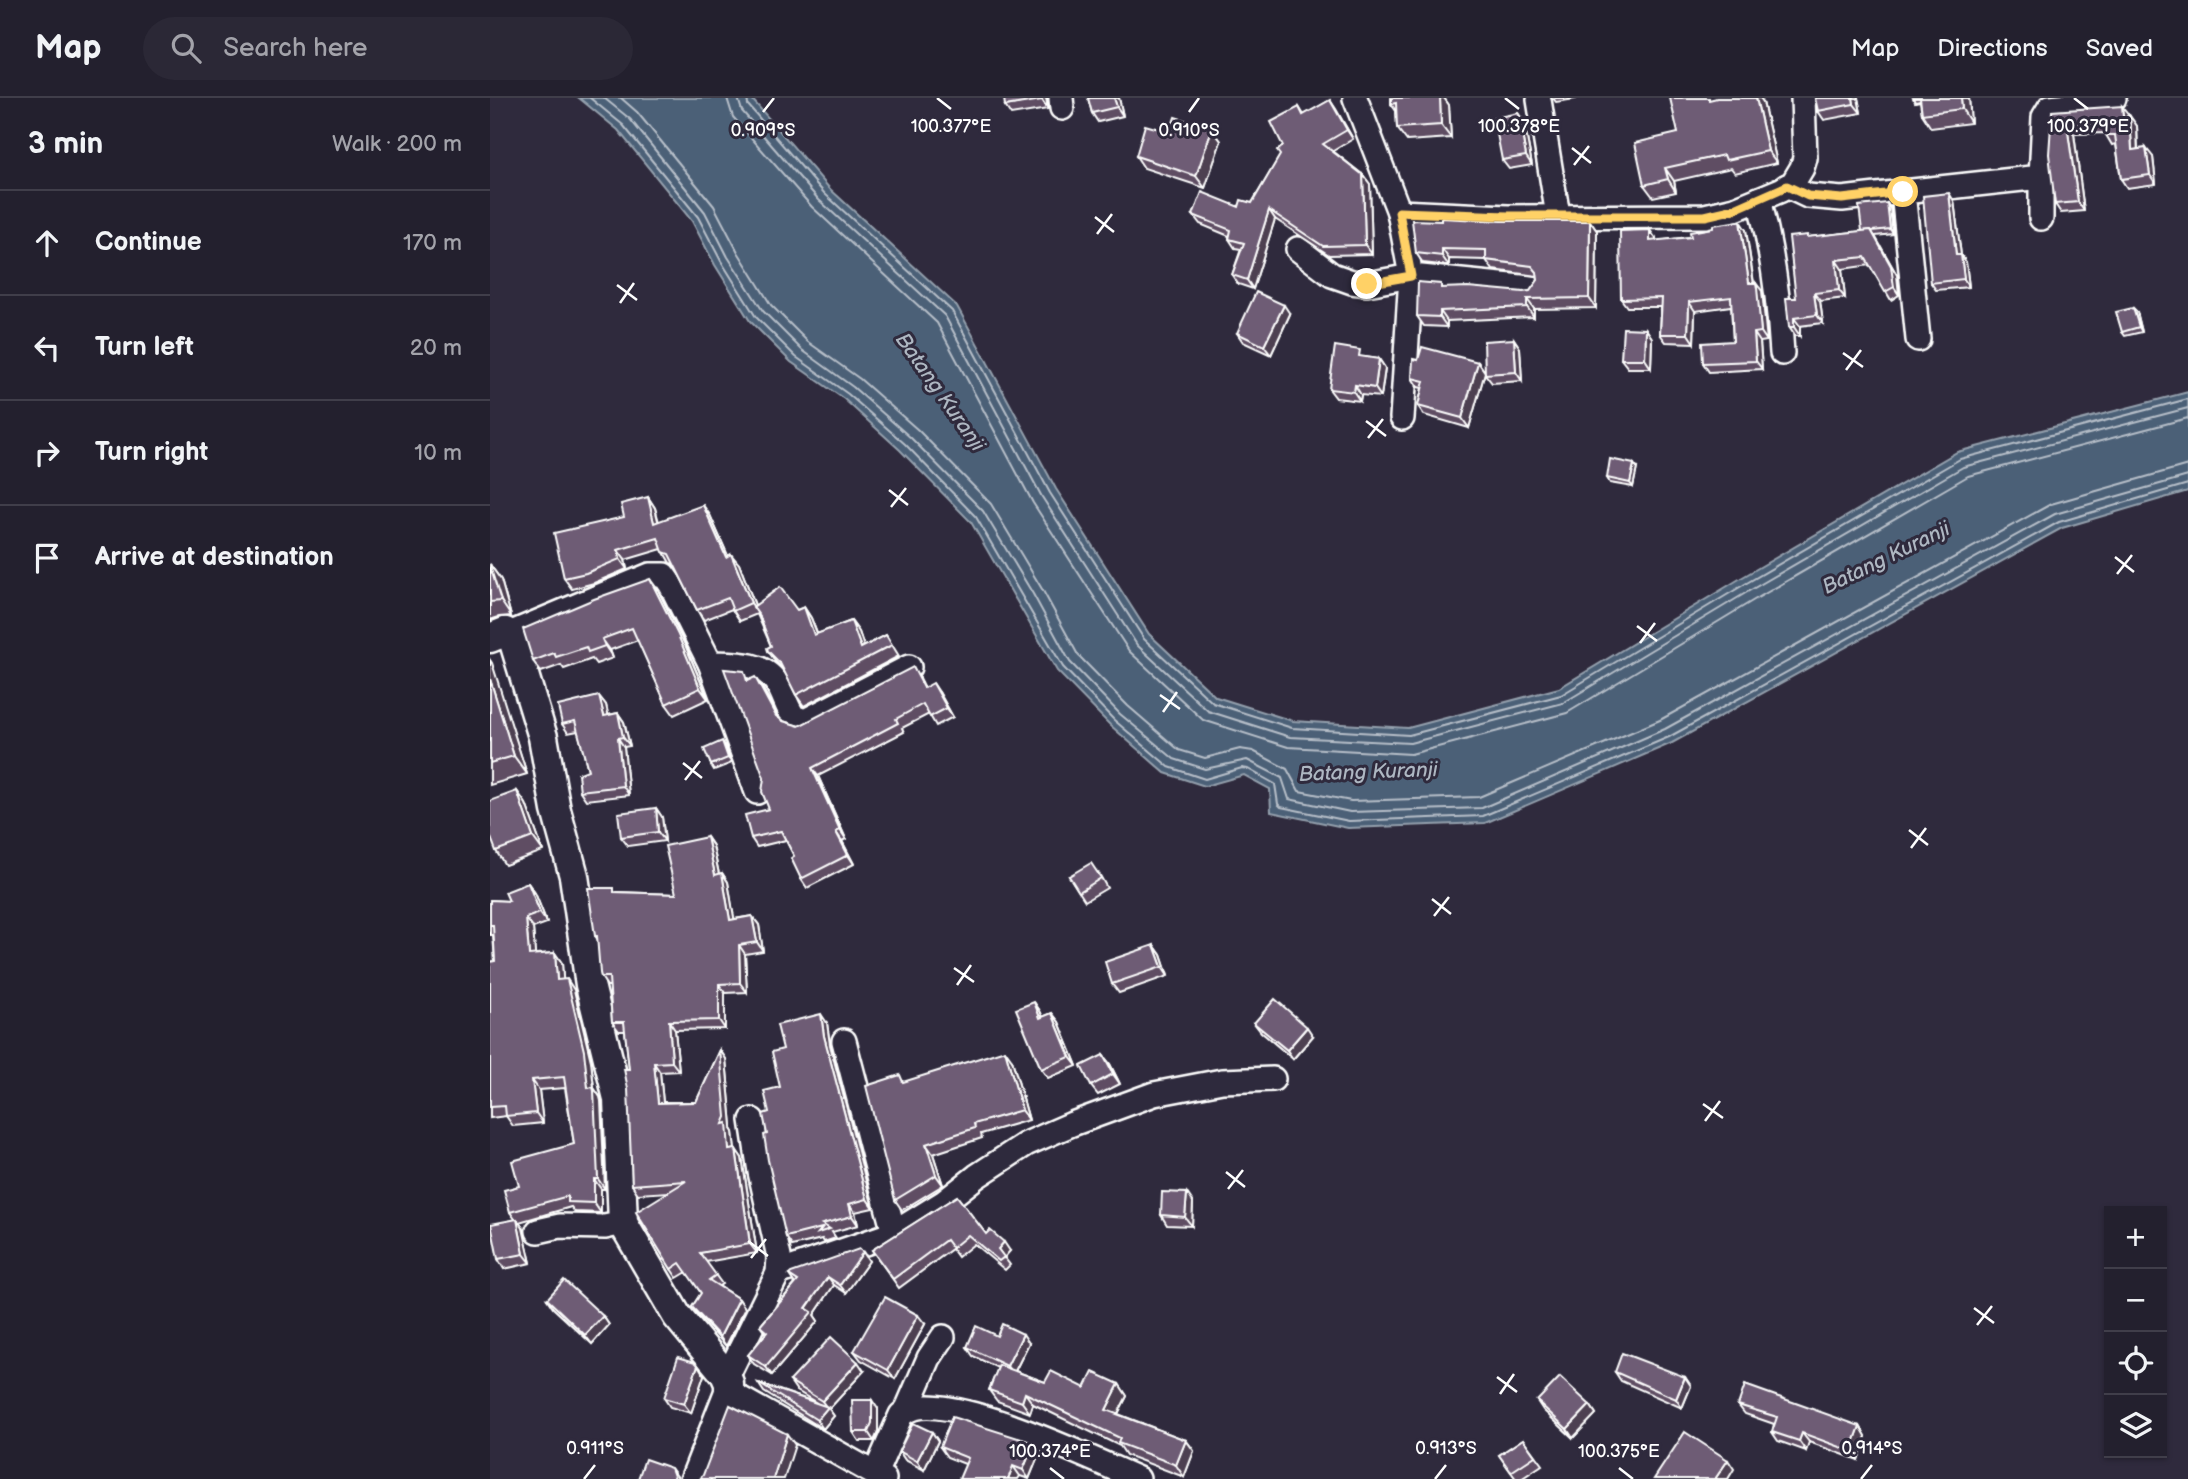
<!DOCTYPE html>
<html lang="en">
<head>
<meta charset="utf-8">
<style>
	body { margin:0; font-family:"Balsamiq Sans",sans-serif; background:#2b2836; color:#f1f3f6 }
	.controls { position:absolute; right:21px; bottom:21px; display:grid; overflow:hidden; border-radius:0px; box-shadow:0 2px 5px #0004 }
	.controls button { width:63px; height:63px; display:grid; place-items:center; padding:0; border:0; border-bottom:2px solid #403e4a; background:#23202e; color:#f1f3f6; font:35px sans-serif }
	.stop { position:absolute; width:21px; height:21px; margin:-16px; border:5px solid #ffd166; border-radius:50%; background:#fff }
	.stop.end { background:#ffd166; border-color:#fff; box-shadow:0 2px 7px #0008 }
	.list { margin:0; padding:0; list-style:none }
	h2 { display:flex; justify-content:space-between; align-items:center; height:91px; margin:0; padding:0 28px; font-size:30px }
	h2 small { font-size:23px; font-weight:400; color:#a3a3aa }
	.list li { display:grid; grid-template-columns:46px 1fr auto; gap:21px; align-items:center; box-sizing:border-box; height:105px; padding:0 28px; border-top:2px solid #403e4a }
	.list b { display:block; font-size:26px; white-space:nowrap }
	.list em { font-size:23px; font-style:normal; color:#a3a3aa }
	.icon { flex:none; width:38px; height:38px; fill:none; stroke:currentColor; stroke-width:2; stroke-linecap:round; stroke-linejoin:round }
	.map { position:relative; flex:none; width:1698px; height:1381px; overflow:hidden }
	header { display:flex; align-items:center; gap:42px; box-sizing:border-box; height:98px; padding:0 35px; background:#23202e; border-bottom:2px solid #403e4a }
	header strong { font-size:33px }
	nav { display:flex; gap:38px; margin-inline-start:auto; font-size:24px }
	.search { width:490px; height:63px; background:#2b2836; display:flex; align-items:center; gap:18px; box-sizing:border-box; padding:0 24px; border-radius:38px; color:#a3a3aa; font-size:26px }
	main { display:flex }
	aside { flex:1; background:#23202e }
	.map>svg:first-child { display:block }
	.water { fill:#4c6077; stroke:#94a0ad; stroke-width:2 }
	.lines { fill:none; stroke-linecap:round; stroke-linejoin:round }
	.shore { stroke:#b7bfc9; stroke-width:2 }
	.minor-casing { stroke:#fff; stroke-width:28 }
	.tertiary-casing { stroke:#fff; stroke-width:33 }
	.minor { stroke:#2f2a3d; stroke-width:23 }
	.tertiary { stroke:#2f2a3d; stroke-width:28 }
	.wall { fill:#5f4e64; stroke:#fff; stroke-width:2 }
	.shaded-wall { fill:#4d4051; stroke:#fff; stroke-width:2 }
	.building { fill:#6e5b74; stroke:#fff; stroke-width:2 }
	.route { stroke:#ffd166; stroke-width:9 }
	.ticks { fill:none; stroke:#fff; stroke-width:2.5 }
	.labels { text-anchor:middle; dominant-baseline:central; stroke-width:6; stroke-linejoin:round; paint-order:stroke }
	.water-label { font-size:21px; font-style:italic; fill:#aeb7c2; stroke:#2f2a3d }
	.ticks-label { font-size:18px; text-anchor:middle; fill:#fff; stroke:#2f2a3d; stroke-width:6; stroke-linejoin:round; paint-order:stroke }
</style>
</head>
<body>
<header>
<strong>Map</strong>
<div class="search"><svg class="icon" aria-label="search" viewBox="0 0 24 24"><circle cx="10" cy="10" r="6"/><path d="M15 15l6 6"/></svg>Search here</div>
<nav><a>Map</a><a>Directions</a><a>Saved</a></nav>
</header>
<main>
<aside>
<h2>3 min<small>Walk · 200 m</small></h2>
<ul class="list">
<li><svg class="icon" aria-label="ahead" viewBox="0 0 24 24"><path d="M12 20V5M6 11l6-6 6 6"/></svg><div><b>Continue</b></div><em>170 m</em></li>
<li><svg class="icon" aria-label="left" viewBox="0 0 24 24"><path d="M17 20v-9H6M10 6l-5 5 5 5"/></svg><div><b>Turn left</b></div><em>20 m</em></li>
<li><svg class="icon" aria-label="right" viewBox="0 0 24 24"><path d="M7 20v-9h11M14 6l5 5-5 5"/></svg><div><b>Turn right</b></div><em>10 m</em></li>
<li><svg class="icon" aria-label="arrive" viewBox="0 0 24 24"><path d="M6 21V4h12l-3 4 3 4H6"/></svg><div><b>Arrive at destination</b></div></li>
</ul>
</aside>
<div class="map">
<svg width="1698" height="1381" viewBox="0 0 1698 1381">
	<rect width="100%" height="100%" fill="#2f2a3d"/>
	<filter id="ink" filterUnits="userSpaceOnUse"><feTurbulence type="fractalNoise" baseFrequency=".0143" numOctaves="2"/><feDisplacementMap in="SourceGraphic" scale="14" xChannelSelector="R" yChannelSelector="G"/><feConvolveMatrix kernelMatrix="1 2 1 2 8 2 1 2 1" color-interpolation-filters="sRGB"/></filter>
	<g filter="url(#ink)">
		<path class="water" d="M89,0H261L340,91L467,208L566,391L659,536L726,599L803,623L918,630L1069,590L1251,480L1467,354L1698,294V393L1572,430L1182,645L995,725L858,730L781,714L780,691L754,677L715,688L675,675L620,627L567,573L481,424L410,352L354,301L301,264L260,223L225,167L202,123L128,32Z"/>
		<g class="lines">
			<g class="shore">
				<path d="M100,0L133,27L208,119L231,163L266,219L306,259L358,296L415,346L486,419L573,569L624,622L679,669L715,681L752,670L758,671L785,686L788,706L791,709L859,723L993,718L1179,639L1569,424L1698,386"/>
				<path d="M114,0L140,21L215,114L238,159L273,213L312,252L363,289L421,340L493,413L543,496L580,564L630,616L684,661L715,671L757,662L792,680L799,701L860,714L992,710L1175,631L1565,416L1698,378"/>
				<path d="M131,0L147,14L224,108L248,154L281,207L318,244L370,281L428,332L501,406L552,491L588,557L638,608L689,652L715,660L750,651L763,653L797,671L809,693L861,703L989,699L1170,622L1561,406L1698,367"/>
				<path d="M237,0L243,19L322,109L447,225L543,405L639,553L713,622L798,649L921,656L1077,615L1264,502L1478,378L1698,320"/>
				<path d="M248,0L252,13L329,102L455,218L552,399L647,547L718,613L800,639L920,645L1073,605L1259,493L1473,369L1698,310"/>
				<path d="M257,0L258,7L335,96L462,213L560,395L654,541L723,605L802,630L919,637L1071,597L1255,486L1470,361L1698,301"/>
			</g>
			<defs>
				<g id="minor">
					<path d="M571,0L572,10"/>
					<path d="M865,0L909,114L921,178L912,320"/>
					<path d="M1049,2L1068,118"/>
					<path d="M1551,79V120"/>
					<path d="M1297,88L1318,98L1352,101L1413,94"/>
					<path d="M1269,101C1282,152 1289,203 1292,255"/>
					<path d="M909,114L1018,119L1215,118L1245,111L1291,92L1303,85L1312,70L1315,60L1313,0"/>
					<path d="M808,151L842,177L862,184L877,186L921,178L1041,190"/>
					<path d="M1428,241L1413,94L1551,79L1554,19L1560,9L1619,3L1624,0"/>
					<path d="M19,536L160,477H174L181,487L220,565L267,694"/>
					<path d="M220,565C242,566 272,563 286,584C294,595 296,609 304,619L315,623L419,569"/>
					<path d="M354,943L404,1135"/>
					<path d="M48,1133L70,1128L115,1129L133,1125"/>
					<path d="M288,1175L404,1135L454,1104L487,1078L536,1046L582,1026L664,996L732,983L783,981"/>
					<path d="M237,1279L288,1175L289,1159L270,1074L262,1022"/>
					<path d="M239,1294L394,1381"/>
					<path d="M417,1311L439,1260L453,1239"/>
					<path d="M385,1376L411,1317C444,1284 608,1364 648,1381"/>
				</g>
				<path id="tertiary" d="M0,540L15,534L23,541L53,639L66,712L84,778L100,887L128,1001L133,1125L187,1218L235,1276L239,1285V1294L205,1381"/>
			</defs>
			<use href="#minor" class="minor-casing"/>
			<use href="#tertiary" class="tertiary-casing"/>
			<use href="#minor" class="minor"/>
			<use href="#tertiary" class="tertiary"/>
		</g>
		<g class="wall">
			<path d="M556,0L558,11L521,17L515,8Z"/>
			<path d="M598,0H629L633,18L608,24L602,15Z"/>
			<path d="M901,0H954L959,7L961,40L917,43L907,30L906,13L901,6Z"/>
			<path d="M1063,0H1086V1L1066,4Z"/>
			<path d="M1227,0H1270L1273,4L1287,65L1245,75L1241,70L1184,83L1186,94L1163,99L1154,87L1188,35L1225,1Z"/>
			<path d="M1325,0H1368L1371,15L1334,22L1328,13Z"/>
			<path d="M1423,0H1479L1481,25L1441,30L1432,16L1430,3L1425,4Z"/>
			<path d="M840,2L863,41L843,53L873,77L880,86L882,156L839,157L785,121L763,191L748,186L742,177L751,151L745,150L739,141V138L710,126L703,117L762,105L790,58L793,48L809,9L814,17Z"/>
			<path d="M1562,13L1639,17L1647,28L1648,51L1663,59L1666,86L1637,90L1631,81L1626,46L1622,47L1616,37V35L1584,36L1594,113L1571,115L1565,106Z"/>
			<path d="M1028,15L1034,24L1042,67L1019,71L1012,62Z"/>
			<path d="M722,31L731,43L715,90L654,70L646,58L680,34Z"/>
			<path d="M1464,103L1471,157L1476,164L1479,189L1446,192L1441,185Z"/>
			<path d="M1397,105L1400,110L1403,136L1385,138L1407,177L1409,197L1401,202L1380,167L1352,171L1355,200L1330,203L1333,225L1310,228V238H1305L1299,229L1306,200L1319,139L1372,133Z"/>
			<path d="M1011,123H1100L1107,133L1106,210L1044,211V219L957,223V229L934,228L927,218L954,190L1033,194L1040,193L1048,182L1047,178L1003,172L996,162L959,161V168L933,165L926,155Z"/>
			<path d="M1256,132L1264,185L1272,193L1277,243L1270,244L1272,271L1219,274L1213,265L1243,243L1241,208L1205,213L1204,245L1176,244L1170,236L1171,209H1137L1131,201L1166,141V143Z"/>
			<path d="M1643,210L1647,214L1652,234L1635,238L1632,234Z"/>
			<path d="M800,216L781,257L753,244L747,235Z"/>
			<path d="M1156,231L1162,240L1161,270H1138L1131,261Z"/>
			<path d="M1024,241L1030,250L1032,283L1002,285L995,276Z"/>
			<path d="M875,259L889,261L895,270L891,299L871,297L870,303L846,300L839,291Z"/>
			<path d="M928,262L988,264L995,274L979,330L934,317L928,308L932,290L928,289L922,280Z"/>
			<path d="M1147,370L1143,389L1120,385L1117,380Z"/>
			<path d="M158,399L165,410L169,424L220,417L238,458L249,466L265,507L307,512L314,509L321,520L327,536L361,523L369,534L374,549L396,537L409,558L314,608L306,597L294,572L286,564L278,553L281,548L267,516L250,523L242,511L214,522L207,512L184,466L180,465L172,451L135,462L137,471L104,485L82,491L74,480L134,419Z"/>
			<path d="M0,466L1,468L11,482L21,518L9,519L0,522Z"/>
			<path d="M168,492L196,549L218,601L184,617L176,606L148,542L120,552L123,560L106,566L102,561L74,571L71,567L51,574L43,563Z"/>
			<path d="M0,562L37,676L0,687Z"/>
			<path d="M429,578L435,590L449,594L463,619L446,628L439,616L412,630L414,634L328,678L356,741L352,743L364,766L317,790L311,781L304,758L296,742L267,749L261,740L279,711L259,582L271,588L289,620L293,623L309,628Z"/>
			<path d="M109,598L116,607L118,617L128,615L134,624L140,648L134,649L139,697L96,702L90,693L98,672L88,633L78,635L72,626Z"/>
			<path d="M235,648L242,665L224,672L221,667Z"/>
			<path d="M27,693L36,706L53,753L15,767L6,753Z"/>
			<path d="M166,710L172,719L175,743L138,748L131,739Z"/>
			<path d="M217,739L223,748L229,776L232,775L238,784L244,821L262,818L269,827L273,853L255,856L257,894L235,895V931L185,932L189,973L170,974L173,1004H206L230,952L236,961L242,1028L241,1031L243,1034L245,1051L252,1060L267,1155L216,1164L232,1186L229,1188L249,1201L255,1210L236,1248L209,1218L202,1209L211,1195L197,1174L187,1180L181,1171L179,1094L148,1096L142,1087L139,971L135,933H129L122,924L120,888H117L111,879L108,842L105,838L127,794L186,796Z"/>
			<path d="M608,774L617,790L595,803L579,778Z"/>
			<path d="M38,785L45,795L57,825L43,830L45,856L65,855L72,865L73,882L84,892L101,963L104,990L110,999L111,1003L115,1091H111V1115L85,1114L81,1109L29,1124L33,1130L41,1165L14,1171L8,1161L25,1121L20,1114L29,1088L84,1046L75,990L49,992L53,1025L23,1028L16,1018L0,1020V864L5,863L3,837H0V802L19,803Z"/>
			<path d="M664,847L671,857L678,878L629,895L622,886Z"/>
			<path d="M544,904L550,913L553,919L562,915L569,924L587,968L558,980L551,971Z"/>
			<path d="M337,925L340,947L383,1110L365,1114L368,1127L342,1134L346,1140L334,1144L332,1141L302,1148L296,1139L277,1036L279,1014L290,989L293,951Z"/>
			<path d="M764,925L823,938L803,961L771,934Z"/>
			<path d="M613,957L620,966L630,986L608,997L601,988Z"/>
			<path d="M522,962L539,1022L491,1036L492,1040L443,1056L453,1087L412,1112L405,1102L415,984Z"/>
			<path d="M467,1098L496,1136L520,1153L514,1159L520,1167L515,1172L484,1146L468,1159L462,1151L409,1190L382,1152Z"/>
			<path d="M703,1104L702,1128L677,1127L671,1117Z"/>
			<path d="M373,1154L379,1163L356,1195L344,1187L324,1217L328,1223L282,1277L264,1266L258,1257L276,1236L270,1228L305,1186L299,1177Z"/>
			<path d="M57,1201L113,1218L119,1227L102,1246L63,1210Z"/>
			<path d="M435,1226L405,1281L371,1262L364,1253Z"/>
			<path d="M507,1238L539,1245L525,1273L555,1284L595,1290L629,1286L637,1298L628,1316L696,1342L704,1353L694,1379L636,1357L630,1348L543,1306L540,1315L507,1303L499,1292L508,1270L483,1258L477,1249Z"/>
			<path d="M374,1273L339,1311L344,1318L333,1331L274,1294L268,1285L327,1305L307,1293L300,1283Z"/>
			<path d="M1125,1274L1195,1279L1201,1288L1192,1310L1131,1283Z"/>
			<path d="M214,1277L201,1315L180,1309L174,1300Z"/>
			<path d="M1047,1303L1100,1307L1106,1316L1083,1340L1053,1312Z"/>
			<path d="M1248,1307L1370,1328L1376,1338L1368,1362L1319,1344L1316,1353L1288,1343L1282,1334L1284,1326L1255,1316Z"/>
			<path d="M388,1311V1334L384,1343H369L363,1334Z"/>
			<path d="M442,1334L448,1343L434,1372L415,1362L409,1353Z"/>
			<path d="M1033,1341L1052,1367L1031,1381H1026L1009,1357Z"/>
			<path d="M544,1345L550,1354L539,1381L530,1378L475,1366L457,1359L450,1349Z"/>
		</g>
		<g class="shaded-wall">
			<path d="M551,0H556L558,11L552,2Z"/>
			<path d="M624,0H629L633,18L627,9Z"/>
			<path d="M950,0H954L959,7L961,40L951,27Z"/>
			<path d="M1266,0H1270L1273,4L1287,65L1278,53Z"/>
			<path d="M1363,0H1368L1371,15L1364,6Z"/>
			<path d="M1471,0H1479L1481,25L1472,11Z"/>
			<path d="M840,2L846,11L863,41L857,32Z"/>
			<path d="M1632,8L1639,17V28L1633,19Z"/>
			<path d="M1028,15L1034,24L1042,67L1036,58Z"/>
			<path d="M1640,18L1647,28L1648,61L1642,52Z"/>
			<path d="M1577,27L1584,36L1594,113L1588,104Z"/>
			<path d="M722,31L731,43L715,90L706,78Z"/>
			<path d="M1656,50L1663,59L1666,86L1660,77Z"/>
			<path d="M1175,70L1184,83L1186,94L1178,81Z"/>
			<path d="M873,77L880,86L882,156L875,147Z"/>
			<path d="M1459,95L1464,103L1472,165L1466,157Z"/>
			<path d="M1397,105L1400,110L1403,136L1400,131Z"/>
			<path d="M779,112L785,121L763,191L757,182Z"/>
			<path d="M1100,123L1107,133L1106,210L1099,200Z"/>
			<path d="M1250,123L1256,132L1265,194L1259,185Z"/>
			<path d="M1160,132L1166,141L1167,152L1160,143Z"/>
			<path d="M1381,132L1407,177L1409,197L1404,189Z"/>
			<path d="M952,151L959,161V168L952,158Z"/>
			<path d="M1471,157L1476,164L1479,189L1474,181Z"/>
			<path d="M1346,162L1352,171L1355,200L1349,192Z"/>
			<path d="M1266,185L1272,193L1277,243L1271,234Z"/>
			<path d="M1324,195L1330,203L1333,225L1327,217Z"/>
			<path d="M1037,201L1044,211V219L1037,209Z"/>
			<path d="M1199,204L1205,213L1204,245L1198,236Z"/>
			<path d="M794,207L800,216L781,257L774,248Z"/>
			<path d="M1643,210L1647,214L1652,234L1649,229Z"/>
			<path d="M950,213L957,223V229L950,219Z"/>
			<path d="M1304,220L1310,228V238L1304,229Z"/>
			<path d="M1156,231L1162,240L1161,270L1155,261Z"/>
			<path d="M1264,235L1270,244L1272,271L1266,263Z"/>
			<path d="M1024,241L1030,250L1032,283L1026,274Z"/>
			<path d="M889,261L895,270L891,299L885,290Z"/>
			<path d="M988,264L995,274L979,330L972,320Z"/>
			<path d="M865,287L871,297L870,303L864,294Z"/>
			<path d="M1144,366L1147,370L1143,389L1140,385Z"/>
			<path d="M158,399L165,410L171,435L164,425Z"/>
			<path d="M213,407L220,417L243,469L236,459Z"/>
			<path d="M128,452L135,462L137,471L130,461Z"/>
			<path d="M241,456L249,466L268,515L261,505Z"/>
			<path d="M0,466L1,468L11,482L21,518L11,503L0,479Z"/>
			<path d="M160,481L168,492L196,549L218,601L210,590Z"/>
			<path d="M314,509L321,520L332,548L324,537Z"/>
			<path d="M361,523L369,534L378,561L371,550Z"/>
			<path d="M112,541L120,552L123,560L115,548Z"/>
			<path d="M0,562L2,565L37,676L24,658L0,581Z"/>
			<path d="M265,579L271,588L293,627L286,618Z"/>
			<path d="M443,585L449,594L463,619L457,610Z"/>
			<path d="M109,598L116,607L121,628L114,618Z"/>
			<path d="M128,615L134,624L140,648L133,639Z"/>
			<path d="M128,640L134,649L139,697L133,688Z"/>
			<path d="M232,643L235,648L242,665L238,660Z"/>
			<path d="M322,670L328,678L356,741L350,732Z"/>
			<path d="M27,693L36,706L53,753L43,739Z"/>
			<path d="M166,710L172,719L175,743L168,734Z"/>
			<path d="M346,734L352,743L364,766L358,757Z"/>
			<path d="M217,739L223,748L231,786L225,777Z"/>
			<path d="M232,775L238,784L246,831L240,822Z"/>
			<path d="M38,785L45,795L57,825L50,815Z"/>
			<path d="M262,818L269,827L273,853L267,844Z"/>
			<path d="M36,820L43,830L46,867L39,857Z"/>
			<path d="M249,847L255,856L257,894L250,885Z"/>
			<path d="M664,847L671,857L678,878L672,869Z"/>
			<path d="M65,855L72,865L74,892L67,882Z"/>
			<path d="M77,881L84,892L101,963L104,990L110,999L111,1003L115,1091L108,1081L98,990Z"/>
			<path d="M229,886L235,895V931L229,922Z"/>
			<path d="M544,904L550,913L557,929L550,920Z"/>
			<path d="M562,915L569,924L587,968L580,959Z"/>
			<path d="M331,916L337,925L340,947L383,1110L377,1101L334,938Z"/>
			<path d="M179,923L185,932L189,973L182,964Z"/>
			<path d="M817,929L823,938L803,961L797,952Z"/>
			<path d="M230,952L236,961L242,1028L241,1031L243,1034L246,1061L239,1052L233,1026Z"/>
			<path d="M515,952L522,962L539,1022L532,1012Z"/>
			<path d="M613,957L620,966L630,986L623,976Z"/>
			<path d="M164,965L170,974L174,1014L168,1005Z"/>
			<path d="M42,982L49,992L53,1025L46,1015Z"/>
			<path d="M436,1046L443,1056L453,1087L446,1077Z"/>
			<path d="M246,1051L252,1060L267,1155L260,1146Z"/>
			<path d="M104,1081L111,1091V1115L104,1105Z"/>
			<path d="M697,1095L703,1104L702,1128L695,1119Z"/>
			<path d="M359,1106L365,1114L368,1127L362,1118Z"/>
			<path d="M27,1121L33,1130L41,1165L34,1156Z"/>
			<path d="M514,1144L520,1153L514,1160L508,1151Z"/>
			<path d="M373,1154L379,1163L356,1195L350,1187Z"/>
			<path d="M338,1179L344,1187L324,1217L328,1223L282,1277L276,1269Z"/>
			<path d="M249,1201L255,1210L236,1248L230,1239Z"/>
			<path d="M428,1217L435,1226L405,1281L398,1272Z"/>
			<path d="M113,1218L119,1227L102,1246L95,1237Z"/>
			<path d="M533,1236L539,1245L523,1277L517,1268Z"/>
			<path d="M368,1264L374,1273L339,1311L344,1318L333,1331L327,1322L337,1310L332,1303Z"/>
			<path d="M208,1267L214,1277L201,1315L194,1306Z"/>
			<path d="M1195,1279L1201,1288L1192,1310L1186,1301Z"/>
			<path d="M629,1286L637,1298L624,1323L616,1312Z"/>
			<path d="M535,1295L543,1306L540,1315L532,1304Z"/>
			<path d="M382,1302L388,1311V1334L384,1343L378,1334Z"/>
			<path d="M1100,1307L1106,1316L1083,1340L1077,1331Z"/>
			<path d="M1370,1328L1376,1338L1368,1362L1361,1353Z"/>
			<path d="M442,1334L448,1343L434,1372L427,1363Z"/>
			<path d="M1312,1335L1319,1344L1316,1353L1309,1343Z"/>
			<path d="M297,1336L305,1347L294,1381H283Z"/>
			<path d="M696,1342L704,1353L694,1379L686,1367Z"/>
			<path d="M544,1345L550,1354L539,1381L533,1372Z"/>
			<path d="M1238,1362L1244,1371L1238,1381H1225Z"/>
			<path d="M523,1368L530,1378L528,1381H518Z"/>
			<path d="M181,1370L189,1381H185Z"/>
		</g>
		<g class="building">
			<path d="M514,0H551L552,2L515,8Z"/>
			<path d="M598,0H624L627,9L602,15Z"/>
			<path d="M901,0H950L951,27L907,30L906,5L901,6Z"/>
			<path d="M1180,0H1219V2L1227,0H1266L1278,53L1236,62L1234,57L1175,70L1178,81L1154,87L1145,45L1188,35Z"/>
			<path d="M1325,0H1363L1364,6L1328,13Z"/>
			<path d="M1430,0H1471L1472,11L1432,16Z"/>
			<path d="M840,2L857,32L833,46L873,77L875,147L833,148L779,112L757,182L742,177L754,145L739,141L741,132L703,117L712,94L749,109L751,102L762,105L790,57L787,53L793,48L781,24L809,9L813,17Z"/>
			<path d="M1632,8L1633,19L1640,18L1642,52L1656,50L1660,77L1631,81L1625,37H1616L1615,26L1577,27L1588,104L1565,106L1559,56L1562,13Z"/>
			<path d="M1028,15L1036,58L1012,62L1004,20Z"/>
			<path d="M685,19L722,31L706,78L646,58L655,27L680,34Z"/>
			<path d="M1459,95L1466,157H1471L1474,181L1441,185L1433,98Z"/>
			<path d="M1397,105L1400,131L1382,133L1381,132L1372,133L1369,108Z"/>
			<path d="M951,120L1011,123H1100L1099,200L1037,201V209L950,213V219L927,218L928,184L951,186V190L978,189L1033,194L1040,193L1048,182L1047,174L1042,168L996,162V152L952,151V158L926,155L922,122L951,123Z"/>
			<path d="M1250,123L1259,185H1266L1267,190L1271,234L1264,235L1266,263L1213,265L1212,245L1243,243L1241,199L1199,204L1198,236H1170L1172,200L1131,201L1130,133L1160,132V143L1201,139L1200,134L1223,130V127Z"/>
			<path d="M1381,132L1401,168L1404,189L1395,194L1375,159L1346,162L1349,192L1324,195L1327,217L1304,220V229H1299L1296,200H1306L1299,139L1317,137V139Z"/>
			<path d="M766,194L794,207L774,248L747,235Z"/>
			<path d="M1643,210L1649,229L1632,234L1626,214Z"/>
			<path d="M1133,230L1156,231L1155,261H1131Z"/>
			<path d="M1024,241L1026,274L995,276L994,243Z"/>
			<path d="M845,248L870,252L869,258L889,261L885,290L865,287L864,294L839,291Z"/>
			<path d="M932,249L988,264L972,320L928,308L934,283L922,280L923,261L928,262Z"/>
			<path d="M1120,361L1144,366L1140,385L1117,380Z"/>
			<path d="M158,399L164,425L213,407L236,459L241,456L261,505L243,513L238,500L207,512L179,456L173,454L168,440L128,452L130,461L96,475L74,480L64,435L134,419L131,406Z"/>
			<path d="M0,468L11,503L0,504Z"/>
			<path d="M160,481L188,537L210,590L176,606L142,530L112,541L115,548L98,554L96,549L66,559L64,555L43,563L33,531L104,501Z"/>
			<path d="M290,489L307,512L314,509L324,537L361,523L371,550L396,537L402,547L306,597L290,565L278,553L277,550L281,548L270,519L263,509Z"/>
			<path d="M423,569L434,590L443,585L457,610L440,619L433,606L406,621L408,625L322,670L350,732L346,734L358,757L311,781L301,760L304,758L291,733L261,740L255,717L279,711L272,694L274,680L234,571L254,573L257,583L265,579L286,618L293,623L309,628Z"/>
			<path d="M0,581L24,658L0,665Z"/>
			<path d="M109,598L114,618L128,615L133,639L128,640L133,688L90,693L88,676L98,672L85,623L72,626L68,608Z"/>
			<path d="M232,643L238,660L221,667L214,651Z"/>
			<path d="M27,693L43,739L6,753L0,737V703Z"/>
			<path d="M166,710L168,734L131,739L128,715Z"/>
			<path d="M217,739L225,777L232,775L240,822L262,818L267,844L249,847L250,885L229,886V922L179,923L182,964L164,965L168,1005L206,1004L230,952L236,1019L233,1026L237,1025L239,1052L246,1051L260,1146L210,1155L226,1177L219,1182L249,1201L230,1239L202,1209L211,1195L190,1165L181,1171L146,1114L196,1083L142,1087L138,991L134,971H139L134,924H122L119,879H111L110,875L107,838H105L98,790H124V794L186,796L175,748Z"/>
			<path d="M601,765L611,780L589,794L579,778Z"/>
			<path d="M38,785L50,815L36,820L39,857L65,855L67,882L77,881L94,953L98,990L103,989L104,993L108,1081H104V1105L78,1104V1098L20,1114L14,1092L29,1088L22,1063L84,1046L74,979L42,982L46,1015L16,1018L15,1008L0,1009V864L5,863L3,827H0V802L19,803L15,794Z"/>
			<path d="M664,847L672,869L622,886L615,864Z"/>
			<path d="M785,901L817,929L797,952L764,925Z"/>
			<path d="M544,904L550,920L562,915L580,959L551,971L526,911Z"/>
			<path d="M331,916L334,938L377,1101L359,1106L362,1118L332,1126L340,1131L328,1135L332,1130L296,1139L278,1062L274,1037L277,1036L273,1016L279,1014L274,993L290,989L282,954L293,951L287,927Z"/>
			<path d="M515,952L532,1012L484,1026L485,1030L436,1046L446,1077L405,1102L376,988L410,977L413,984Z"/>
			<path d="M613,957L623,976L601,988L591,968Z"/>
			<path d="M672,1094L697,1095L695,1119L671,1117Z"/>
			<path d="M467,1098L496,1136L500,1132L514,1144L508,1151L514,1159L509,1163L478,1137L462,1150L456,1142L403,1181L382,1152Z"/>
			<path d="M27,1121L34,1156L8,1161L1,1126Z"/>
			<path d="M369,1151L373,1154L350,1187L338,1179L316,1210L322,1214L276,1269L258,1257L277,1234L270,1228L308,1183L299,1177L301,1175Z"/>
			<path d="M74,1182L113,1218L95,1237L57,1201Z"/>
			<path d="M395,1199L428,1217L398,1272L364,1253Z"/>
			<path d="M512,1226L533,1236L517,1268L477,1249L486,1228L507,1238Z"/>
			<path d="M341,1239L368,1264L332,1303L300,1283Z"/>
			<path d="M1132,1255L1195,1279L1186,1301L1125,1274Z"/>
			<path d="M188,1259L205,1264L208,1267L194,1306L174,1300Z"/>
			<path d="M509,1267L555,1284L561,1273L595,1290L603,1274L629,1286L616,1312L696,1342L686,1367L628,1345L630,1340L535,1295L532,1304L499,1292Z"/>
			<path d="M1070,1279L1100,1307L1077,1331L1047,1303Z"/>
			<path d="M268,1285L338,1309L327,1322Z"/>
			<path d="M1255,1287L1370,1328L1361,1353L1312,1335L1309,1343L1282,1334L1287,1319L1248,1307Z"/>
			<path d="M362,1302H382V1325L378,1334H363Z"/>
			<path d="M240,1307L297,1336L283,1381H210L213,1377Z"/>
			<path d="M462,1319L544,1345L533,1372L523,1368L518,1381H469L478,1360L450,1349Z"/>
			<path d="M423,1325L442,1334L427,1363L409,1353Z"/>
			<path d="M1195,1334L1238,1362L1225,1381H1164Z"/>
			<path d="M1033,1341L1045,1358L1021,1374L1009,1357Z"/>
			<path d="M155,1361L181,1370L185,1381H148Z"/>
		</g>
	</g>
	<g class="lines" filter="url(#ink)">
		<path class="route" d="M877,186L921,178L909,114L1018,118H1215L1245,111L1297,88L1318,98L1352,101L1413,94"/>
	</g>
	<path class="ticks" d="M447,0L461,11M1015,0L1029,11M1584,0L1598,11M273,14L284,0M699,14L709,0M1082,50L1101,65M1084,67L1099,48M605,119L624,134M607,136L622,116M127,187L147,202M130,205L144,185M1353,255L1373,269M1356,272L1371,252M876,323L896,338M878,340L893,321M399,392L418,407M401,409L416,390M1625,459L1644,474M1627,476L1642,457M1147,528L1167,543M1150,545L1165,525M670,597L690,611M673,614L687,594M193,665L212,680M195,682L210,663M1419,732L1438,747M1421,750L1436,730M942,801L961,816M944,818L959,799M464,870L484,884M467,887L481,867M1213,1006L1233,1020M1215,1023L1230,1003M736,1074L755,1089M738,1091L753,1072M258,1143L278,1158M261,1160L276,1141M1484,1210L1504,1225M1487,1227L1502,1208M1007,1279L1027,1294M1010,1296L1024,1276M560,1370L574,1381M1129,1370L1143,1381M94,1381L105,1367M945,1381L956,1367M1371,1381L1382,1367"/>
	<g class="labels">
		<g class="water-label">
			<text transform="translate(450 294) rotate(55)">Batang Kuranji</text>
			<text transform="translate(1396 460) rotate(-26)">Batang Kuranji</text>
			<text transform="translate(878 674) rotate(-2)">Batang Kuranji</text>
		</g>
	</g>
	<g class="ticks-label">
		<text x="1598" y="34">100.379°E</text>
		<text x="461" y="34">100.377°E</text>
		<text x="1029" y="34">100.378°E</text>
		<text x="273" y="38">0.909°S</text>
		<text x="699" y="38">0.910°S</text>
		<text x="105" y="1356">0.911°S</text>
		<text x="956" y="1356">0.913°S</text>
		<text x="1382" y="1356">0.914°S</text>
		<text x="560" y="1359">100.374°E</text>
		<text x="1129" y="1359">100.375°E</text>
	</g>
</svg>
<div class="controls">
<button>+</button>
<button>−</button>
<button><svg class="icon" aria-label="locate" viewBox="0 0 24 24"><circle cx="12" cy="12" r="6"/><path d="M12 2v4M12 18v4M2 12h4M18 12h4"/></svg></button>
<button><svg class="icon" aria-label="layers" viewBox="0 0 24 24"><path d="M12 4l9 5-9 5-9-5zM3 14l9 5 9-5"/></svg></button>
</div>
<div class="stop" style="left:1413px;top:94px"></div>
<div class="stop end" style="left:877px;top:186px"></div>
</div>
</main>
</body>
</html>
